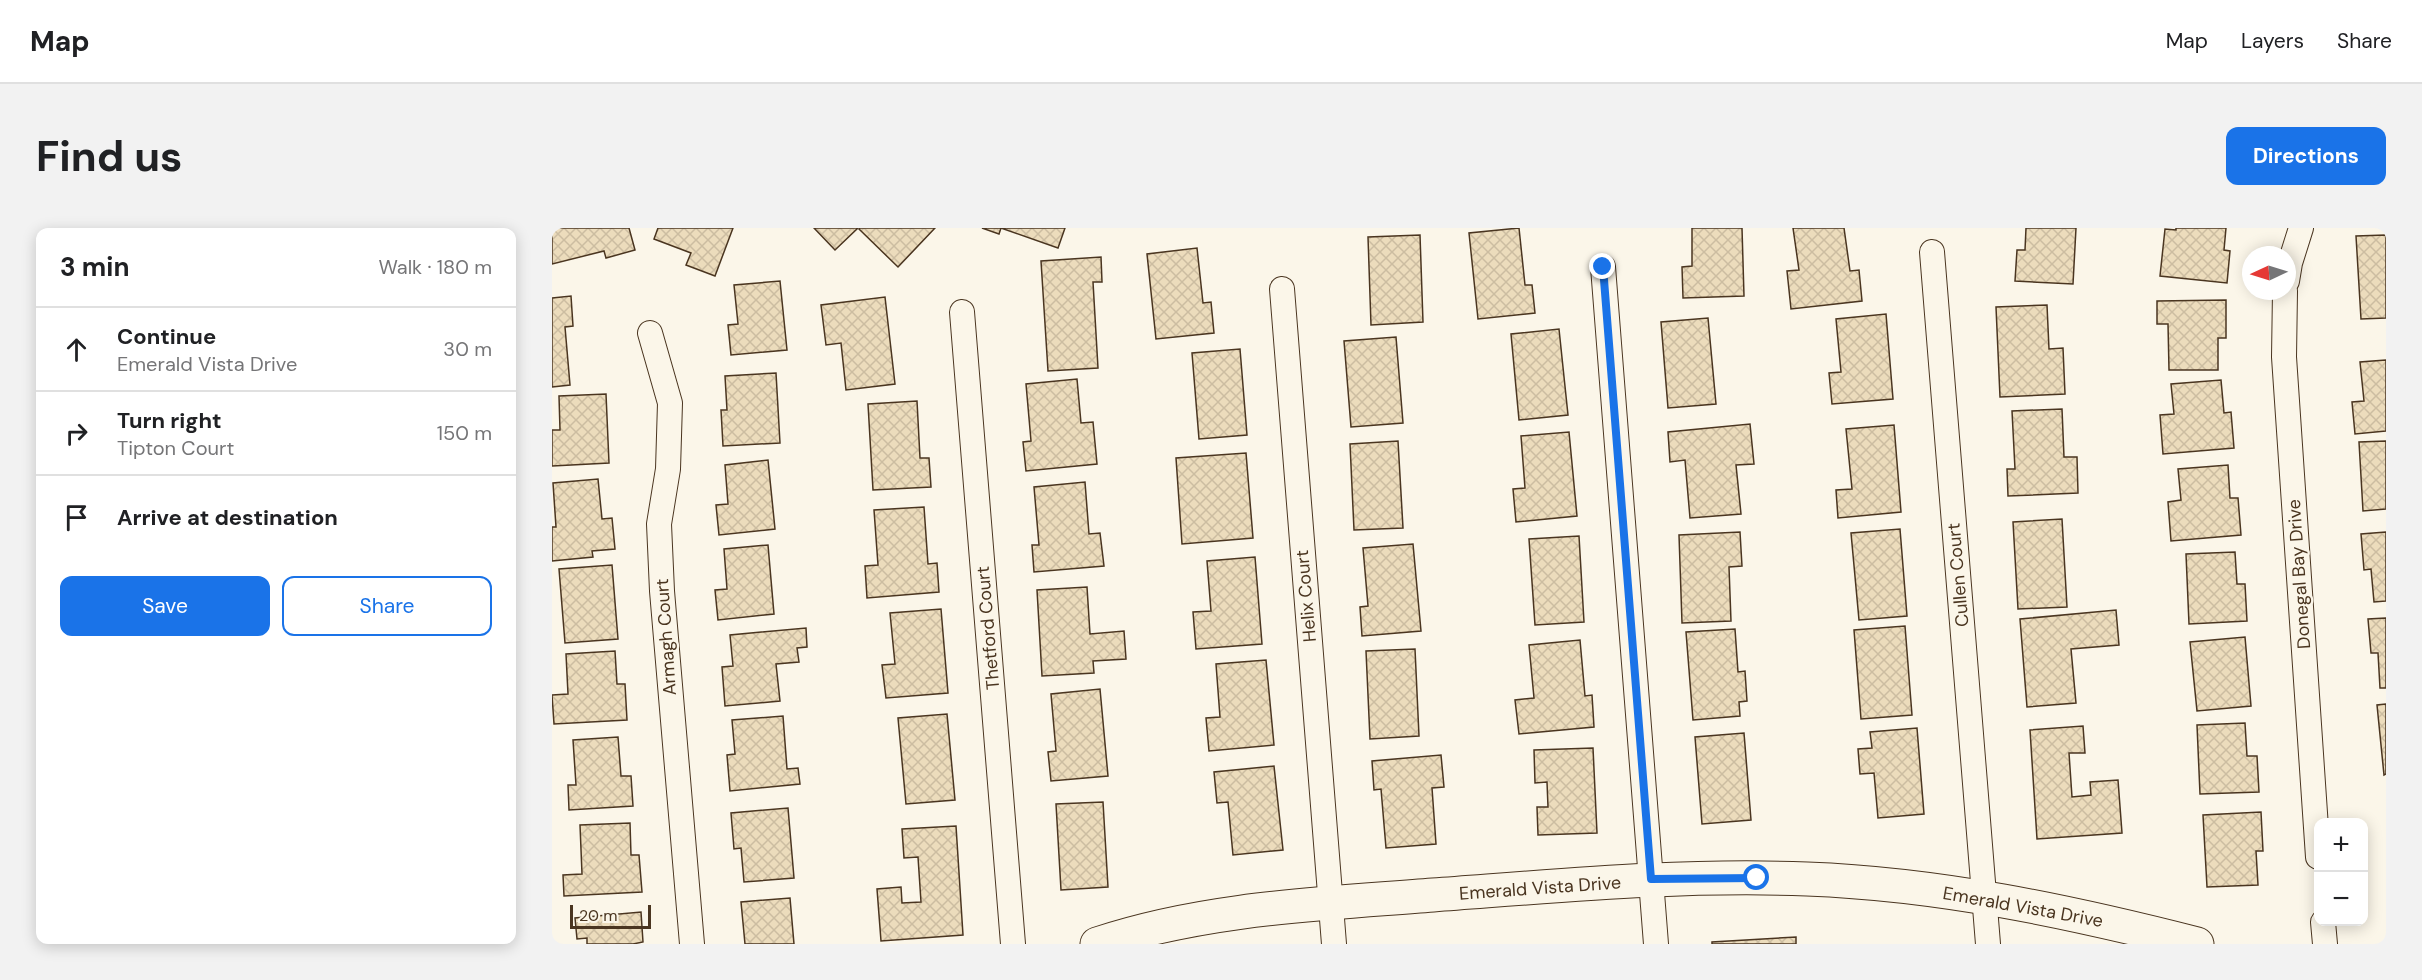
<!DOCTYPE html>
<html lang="en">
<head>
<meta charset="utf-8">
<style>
	body { margin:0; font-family:"DM Sans",sans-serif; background:#f2f2f2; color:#202124 }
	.controls { position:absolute; right:18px; bottom:18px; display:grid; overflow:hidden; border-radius:12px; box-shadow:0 3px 15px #0003 }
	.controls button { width:54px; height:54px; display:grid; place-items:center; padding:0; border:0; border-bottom:2px solid #e0e0e0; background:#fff; color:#202124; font:30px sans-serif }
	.compass { position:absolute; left:1690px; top:18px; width:54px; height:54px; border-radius:50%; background:#fff; box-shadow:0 3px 15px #0003; rotate:266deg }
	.scale { position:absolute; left:18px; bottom:15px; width:81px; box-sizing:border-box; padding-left:6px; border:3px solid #4a3520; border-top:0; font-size:16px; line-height:21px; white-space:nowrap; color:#4a3520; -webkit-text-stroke:4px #fbf6e9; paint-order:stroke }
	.stop { position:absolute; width:18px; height:18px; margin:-14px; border:4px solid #1a73e8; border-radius:50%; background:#fff }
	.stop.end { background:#1a73e8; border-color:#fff; box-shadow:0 2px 6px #0008 }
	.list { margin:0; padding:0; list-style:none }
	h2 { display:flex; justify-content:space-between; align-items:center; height:78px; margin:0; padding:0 24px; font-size:26px }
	h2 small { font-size:20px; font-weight:400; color:#757577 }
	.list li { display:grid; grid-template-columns:39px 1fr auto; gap:18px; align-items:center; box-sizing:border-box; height:84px; padding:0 24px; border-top:2px solid #e0e0e0 }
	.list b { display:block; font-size:22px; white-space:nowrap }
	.list p { margin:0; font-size:20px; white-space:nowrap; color:#757577 }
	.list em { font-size:20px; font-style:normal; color:#757577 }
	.actions { display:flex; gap:12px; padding:18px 24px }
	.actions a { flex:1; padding:14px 0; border:2px solid #1a73e8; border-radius:12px; text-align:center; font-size:21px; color:#1a73e8 }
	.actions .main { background:#1a73e8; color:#fff }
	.icon { flex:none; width:33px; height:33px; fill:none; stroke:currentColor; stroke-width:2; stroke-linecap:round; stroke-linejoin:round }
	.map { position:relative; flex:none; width:1834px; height:716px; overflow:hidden; border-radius:12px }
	header { display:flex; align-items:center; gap:36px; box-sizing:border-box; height:84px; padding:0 30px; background:#fff; border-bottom:2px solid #e0e0e0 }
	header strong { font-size:28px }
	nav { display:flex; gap:33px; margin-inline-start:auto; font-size:21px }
	.intro { display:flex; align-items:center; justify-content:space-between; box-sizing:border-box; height:144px; padding:0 36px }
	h1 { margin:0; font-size:42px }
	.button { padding:15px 27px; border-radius:12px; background:#1a73e8; color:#fff; font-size:21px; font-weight:700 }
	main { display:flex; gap:36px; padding:0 36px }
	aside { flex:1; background:#fff; border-radius:12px; box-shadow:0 3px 15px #0003 }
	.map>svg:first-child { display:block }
	.building { fill:url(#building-cross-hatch); stroke:#4a3520; stroke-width:1.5 }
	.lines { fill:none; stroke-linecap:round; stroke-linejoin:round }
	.street-casing { stroke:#4a3520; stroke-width:26 }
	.secondary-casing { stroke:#4a3520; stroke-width:35 }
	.street { stroke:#fbf6e9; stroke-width:24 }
	.secondary { stroke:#fbf6e9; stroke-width:33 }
	.route { stroke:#1a73e8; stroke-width:8 }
	.labels { text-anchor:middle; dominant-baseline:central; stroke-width:4.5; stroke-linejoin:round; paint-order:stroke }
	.street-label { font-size:18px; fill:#4a3520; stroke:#fbf6e9 }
</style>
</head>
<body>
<header>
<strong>Map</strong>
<nav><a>Map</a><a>Layers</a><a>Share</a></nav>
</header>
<div class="intro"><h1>Find us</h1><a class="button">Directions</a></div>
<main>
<aside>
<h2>3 min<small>Walk · 180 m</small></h2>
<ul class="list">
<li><svg class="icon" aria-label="ahead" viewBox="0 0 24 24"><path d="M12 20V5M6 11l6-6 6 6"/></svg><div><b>Continue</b><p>Emerald Vista Drive</p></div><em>30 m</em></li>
<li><svg class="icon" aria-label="right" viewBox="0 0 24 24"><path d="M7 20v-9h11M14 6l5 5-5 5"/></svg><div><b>Turn right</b><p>Tipton Court</p></div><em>150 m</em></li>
<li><svg class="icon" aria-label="arrive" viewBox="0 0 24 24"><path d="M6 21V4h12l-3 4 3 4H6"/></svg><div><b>Arrive at destination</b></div></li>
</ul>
<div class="actions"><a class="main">Save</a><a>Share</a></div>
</aside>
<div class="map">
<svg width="1834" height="716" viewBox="0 0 1834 716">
	<defs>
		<pattern id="building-cross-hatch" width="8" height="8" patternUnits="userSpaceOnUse" patternTransform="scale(1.5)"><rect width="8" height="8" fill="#ecdcbc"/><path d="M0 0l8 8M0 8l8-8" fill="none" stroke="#ccbda1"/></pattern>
	</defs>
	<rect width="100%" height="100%" fill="#fbf6e9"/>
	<g class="building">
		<path d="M0,0H77L83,22L54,30L52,23L0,36Z"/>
		<path d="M106,0H181L163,48L134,37L139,25L102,11Z"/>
		<path d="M262,0H306L283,22Z"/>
		<path d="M308,0H383L346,39L307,1Z"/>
		<path d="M430,0H513L506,20L449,0L447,6Z"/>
		<path d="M967,0L973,57H980L983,85L926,91L917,5Z"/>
		<path d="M1140,0H1190L1192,68L1131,70L1130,39L1140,38Z"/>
		<path d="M1241,0H1292L1298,43L1307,42L1310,73L1239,81L1235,43L1247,42Z"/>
		<path d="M1474,0H1524L1521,56L1463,53L1465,22H1473Z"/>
		<path d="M1624,0H1674L1672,22L1678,23L1675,55L1608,48L1613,1L1624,2Z"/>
		<path d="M868,7L871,94L819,97L816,9Z"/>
		<path d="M1834,7V90L1809,91L1804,8Z"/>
		<path d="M645,20L651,75L659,74L662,105L604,111L595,26Z"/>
		<path d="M549,29L550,54H541L546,140L496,143L489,33Z"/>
		<path d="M228,53L235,122L179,127L176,97L186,96L182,57Z"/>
		<path d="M19,68L21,98L13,99L18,157L0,159V70Z"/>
		<path d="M333,69L343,156L294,162L289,115L274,117L269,77Z"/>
		<path d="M1674,72V110H1666V142H1617L1616,96H1605V73Z"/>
		<path d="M1495,77L1497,121L1511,120L1513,166L1448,169L1444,79Z"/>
		<path d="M1334,86L1341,171L1280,176L1277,145L1289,144L1284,91Z"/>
		<path d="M1156,90L1164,176L1116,180L1109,94Z"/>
		<path d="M1007,101L1016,187L967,192L959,106Z"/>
		<path d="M844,109L851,195L799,199L792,113Z"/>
		<path d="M688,121L695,207L647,211L640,125Z"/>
		<path d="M1834,132V203L1803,206L1800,174L1812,173L1808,134Z"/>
		<path d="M224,145L228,215L171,218L169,182H175L173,148Z"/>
		<path d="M525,151L529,195L541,194L545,236L474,243L471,214L479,213L474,156Z"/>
		<path d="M1669,152L1672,185L1679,184L1682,220L1611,226L1608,187L1622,186L1619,156Z"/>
		<path d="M54,166L57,235L0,238V202H8L7,168Z"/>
		<path d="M365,173L368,230H377L379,259L321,262L316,176Z"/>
		<path d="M1510,181L1512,229H1525L1526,265L1456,268L1455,241H1463L1460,183Z"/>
		<path d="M1198,196L1202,236L1184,237L1189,286L1138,290L1133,232L1118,234L1116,204Z"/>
		<path d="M1342,197L1349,284L1286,290L1284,262L1300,261L1294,201Z"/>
		<path d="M1017,204L1025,288L964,294L961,261L973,260L969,208Z"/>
		<path d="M846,213L851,300L802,302L798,216Z"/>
		<path d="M1834,213V281L1811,283L1807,214Z"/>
		<path d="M694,225L701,310L630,316L624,230Z"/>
		<path d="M216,232L223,301L167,307L164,277L176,276L173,237Z"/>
		<path d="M1676,237L1678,270H1686L1689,307L1619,313L1616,274L1629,272L1626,241Z"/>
		<path d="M46,251L50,291L60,290L63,321L40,323L41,329L0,333V299H4L1,255Z"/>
		<path d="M533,254L537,306L548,305L552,338L482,344L480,317H487L482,259Z"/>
		<path d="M372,279L376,336L385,335L387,364L315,370L313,338L326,337L322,282Z"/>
		<path d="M1510,291L1515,379L1466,381L1461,294Z"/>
		<path d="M1348,301L1355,388L1307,392L1299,305Z"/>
		<path d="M1188,304L1190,338L1177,339L1179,393L1130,395L1127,307Z"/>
		<path d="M1834,304V373L1822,374L1819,341L1812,342L1809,306Z"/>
		<path d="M1027,308L1032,394L983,397L977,311Z"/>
		<path d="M861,316L869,403L810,408L808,379L816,378L811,320Z"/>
		<path d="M216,317L222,386L166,392L163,362L175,361L172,321Z"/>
		<path d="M1683,324L1685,356H1693L1695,393L1637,396L1634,326Z"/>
		<path d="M703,329L710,416L644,421L641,384L659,383L655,333Z"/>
		<path d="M60,337L66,411L13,415L7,341Z"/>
		<path d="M535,359L538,406L572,403L574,431L541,433L542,445L490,448L485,362Z"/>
		<path d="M389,381L396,465L334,470L330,437L343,436L338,385Z"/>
		<path d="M1564,382L1567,417L1519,421L1524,475L1475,479L1468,391Z"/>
		<path d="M1834,390V460H1828L1826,425H1819L1816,391Z"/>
		<path d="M1353,398L1360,487L1309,491L1302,402Z"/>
		<path d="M254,400L255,419L245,420L247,434L224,436L228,473L173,478L170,439L181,438L178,407Z"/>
		<path d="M1183,401L1186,444L1193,443L1195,473L1187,474L1188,488L1141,492L1134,404Z"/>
		<path d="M1693,409L1699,478L1645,483L1638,414Z"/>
		<path d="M1028,412L1033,468L1040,467L1042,499L967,506L963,472L982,470L977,417Z"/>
		<path d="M863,421L867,508L818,511L814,423Z"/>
		<path d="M63,423L65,456H73L75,492L2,496L0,467L16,466L14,426Z"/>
		<path d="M714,432L722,517L657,523L654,490L668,489L664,436Z"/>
		<path d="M548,461L556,548L499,553L496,524L504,523L499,466Z"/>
		<path d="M1834,476V546L1832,547L1825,477Z"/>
		<path d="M395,486L403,572L354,576L346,490Z"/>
		<path d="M231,488L235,541L246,540L248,556L178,563L175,527L183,526L180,492Z"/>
		<path d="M1693,495L1695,528H1705L1707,564L1648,566L1645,497Z"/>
		<path d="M1531,498L1533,525H1517L1520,569L1539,567L1538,554L1566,552L1570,605L1485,611L1478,502Z"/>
		<path d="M1365,500L1372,586L1326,590L1322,545L1308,546L1306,521L1320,520L1318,504Z"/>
		<path d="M1192,505L1199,592L1150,596L1143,509Z"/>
		<path d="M66,509L69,548H79L81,578L17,582L16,557H24L21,512Z"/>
		<path d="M1041,520L1045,605L986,607L985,579H996L995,554L983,555L982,522Z"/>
		<path d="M889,527L892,559L880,560L884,616L834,620L829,561L822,562L820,533Z"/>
		<path d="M722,538L731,622L681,627L676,574L665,575L662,544Z"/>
		<path d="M551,574L556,659L509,662L504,576Z"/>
		<path d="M236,580L242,650L192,654L189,620L182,621L179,585Z"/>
		<path d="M1709,584L1711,623H1704L1706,657L1655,659L1651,587Z"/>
		<path d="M78,595L79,627H87L90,664L12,668L11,647L30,646L28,597Z"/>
		<path d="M404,598L411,707L329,713L325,661L349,659L350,675L369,674L366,629L352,630L350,601Z"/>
		<path d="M238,670L242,716H193L189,674Z"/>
		<path d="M89,684L91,714L81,716H35V710L25,711L23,690Z"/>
		<path d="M1244,709V716H1160V714Z"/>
	</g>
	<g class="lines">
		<defs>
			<g id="street">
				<path d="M1380,24L1436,716"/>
				<path d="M1051,39L1104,716"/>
				<path d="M1735,53L1738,35L1749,0"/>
				<path d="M730,61L782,716"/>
				<path d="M1733,63L1732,129L1766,629"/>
				<path d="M410,84L461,716"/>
				<path d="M98,105L118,175L116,241L107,296L110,363L140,716"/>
				<path d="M1771,694L1773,716"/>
			</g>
			<path id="secondary" d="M545,716C653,680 768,676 881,667C1005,658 1130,646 1255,651C1387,656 1516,683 1645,716"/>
		</defs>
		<use href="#street" class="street-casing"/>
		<use href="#secondary" class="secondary-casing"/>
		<use href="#street" class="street"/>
		<use href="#secondary" class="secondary"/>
	</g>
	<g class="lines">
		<path class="route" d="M1051,39L1099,651L1205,650"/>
	</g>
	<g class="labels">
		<g class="street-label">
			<text transform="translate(1747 346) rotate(-94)">Donegal Bay Drive</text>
			<text transform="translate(1406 347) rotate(-95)">Cullen Court</text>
			<text transform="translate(754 368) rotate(-95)">Helix Court</text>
			<text transform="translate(436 400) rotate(-95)">Thetford Court</text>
			<text transform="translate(114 409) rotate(-94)">Armagh Court</text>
			<text transform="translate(988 660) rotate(-4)">Emerald Vista Drive</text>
			<text transform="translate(1471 679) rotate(10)">Emerald Vista Drive</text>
		</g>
	</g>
</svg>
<div class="controls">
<button>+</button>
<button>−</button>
</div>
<svg class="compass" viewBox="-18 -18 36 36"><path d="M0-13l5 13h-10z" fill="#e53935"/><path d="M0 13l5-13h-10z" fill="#757577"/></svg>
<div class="scale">20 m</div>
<div class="stop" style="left:1205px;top:650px"></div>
<div class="stop end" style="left:1051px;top:39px"></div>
</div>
</main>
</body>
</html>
